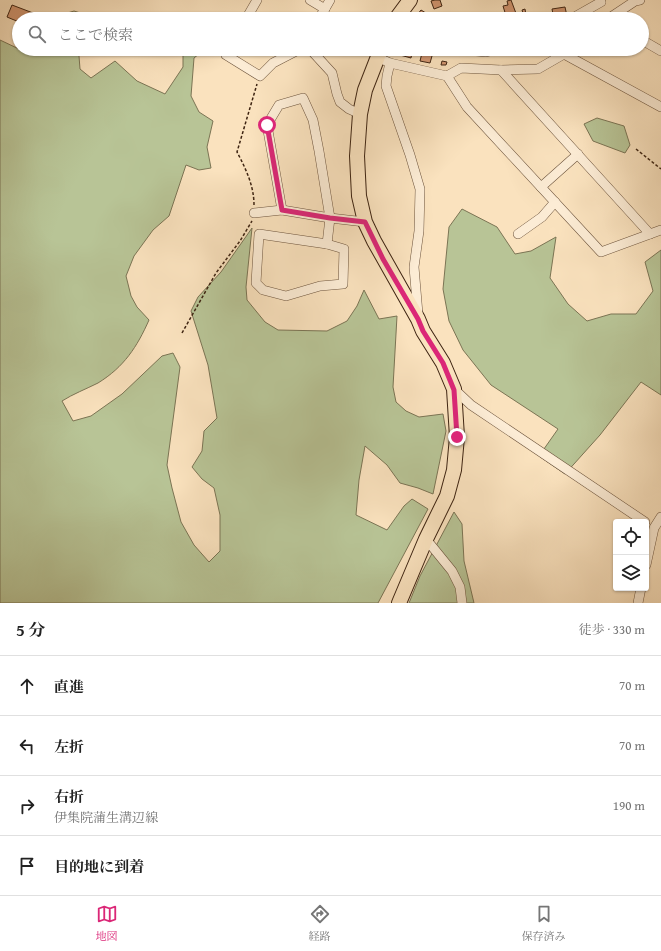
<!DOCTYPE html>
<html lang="ja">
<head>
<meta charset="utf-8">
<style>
	body { margin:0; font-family:"Gentium Book Plus","Noto Serif JP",serif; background:#f2f2f2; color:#222 }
	.controls { position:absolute; right:12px; bottom:12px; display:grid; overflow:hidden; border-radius:4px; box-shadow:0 1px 3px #0004 }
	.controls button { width:36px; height:36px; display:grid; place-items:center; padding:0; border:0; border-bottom:1px solid #e0e0e0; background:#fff; color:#222; font:20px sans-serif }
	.stop { position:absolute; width:12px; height:12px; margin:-9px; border:3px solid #db2777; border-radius:50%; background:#fff }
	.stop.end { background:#db2777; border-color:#fff; box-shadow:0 1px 4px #0008 }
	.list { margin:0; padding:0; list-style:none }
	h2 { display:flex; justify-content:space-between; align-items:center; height:52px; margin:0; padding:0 16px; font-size:17px }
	h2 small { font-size:13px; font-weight:400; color:#767676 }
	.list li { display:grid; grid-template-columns:26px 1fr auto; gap:12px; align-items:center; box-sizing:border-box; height:60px; padding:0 16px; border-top:1px solid #e0e0e0 }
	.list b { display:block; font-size:15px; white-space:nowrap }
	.list p { margin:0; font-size:13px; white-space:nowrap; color:#767676 }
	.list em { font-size:13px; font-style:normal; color:#767676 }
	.icon { flex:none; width:22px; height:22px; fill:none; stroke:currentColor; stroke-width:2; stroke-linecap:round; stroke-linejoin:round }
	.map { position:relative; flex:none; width:661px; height:603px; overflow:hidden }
	.search { position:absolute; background:#fff; box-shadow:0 1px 3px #0004; left:12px; right:12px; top:12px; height:44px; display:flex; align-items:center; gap:10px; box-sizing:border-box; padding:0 14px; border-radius:22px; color:#767676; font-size:15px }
	.sheet { height:292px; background:#fff }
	nav { display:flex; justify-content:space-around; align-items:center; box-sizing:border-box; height:56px; border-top:1px solid #e0e0e0; background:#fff; font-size:11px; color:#767676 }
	nav a { display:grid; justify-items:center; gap:2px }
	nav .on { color:#db2777 }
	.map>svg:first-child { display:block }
	.green { fill:#b8c496; stroke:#7b7454 }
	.building { fill:#d39772; stroke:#3e2412 }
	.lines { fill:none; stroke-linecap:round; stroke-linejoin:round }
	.street-casing { stroke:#6d543d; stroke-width:10 }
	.primary-casing { stroke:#3e2412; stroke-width:16 }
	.path { stroke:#3e2412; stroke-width:1.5; stroke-dasharray:3 2; stroke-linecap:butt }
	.street { stroke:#fcecd5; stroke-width:9 }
	.primary { stroke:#fae2be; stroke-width:14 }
	.route { stroke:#db2777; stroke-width:5 }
</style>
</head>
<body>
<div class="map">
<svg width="661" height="603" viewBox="0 0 661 603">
	<rect width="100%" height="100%" fill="#fae2be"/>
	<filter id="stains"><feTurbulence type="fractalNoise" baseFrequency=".005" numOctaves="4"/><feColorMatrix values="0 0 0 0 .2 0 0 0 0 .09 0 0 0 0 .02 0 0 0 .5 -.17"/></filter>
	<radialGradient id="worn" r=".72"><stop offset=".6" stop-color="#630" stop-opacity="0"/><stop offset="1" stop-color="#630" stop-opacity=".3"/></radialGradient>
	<g class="green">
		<path d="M74,11L90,16L91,19H59L61,15Z"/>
		<path d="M0,40L19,49L37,52L42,49H82L79,56L80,69L91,78L115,61L137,81L165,94L183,67V49H205L194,58L191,96L199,112L213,121L207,147L211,168L199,170L186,165L169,216L153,230L134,256L126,276L131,296L137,307L149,320C137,347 124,367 98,383C86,389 73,394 62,401L73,421L91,416L122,394L162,356L173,353L180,367L167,465L172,488L181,522L194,545L209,562L220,551V515L214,488L202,479L192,467L202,451L204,431L217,418L208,365L191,311L198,297L221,272L252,228L246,287L247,300L265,322L278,330L327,331L347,321L357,306L364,290L379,319L397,316L393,387L396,402L406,411L419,417L443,414L446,431L433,494L418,488L400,483L387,465L365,446L359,480L356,515L387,530L404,506L412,499L428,509L378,603H0Z"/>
		<path d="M597,118L624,126L630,145L625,153L593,141L584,124Z"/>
		<path d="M462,209L497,227L515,254L531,251L556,237L550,278L568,304L587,321L611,314H636L653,291L645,262L661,250V395L641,382L600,435L565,474L539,456L558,429L491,385L463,350L449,321L443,289L449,227Z"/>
		<path d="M454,512L462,524L464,561L474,603H409L420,576Z"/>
	</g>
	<g class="building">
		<path d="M435,0H440L442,6L434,9L431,1Z"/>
		<path d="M511,0L517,16L507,19L503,6L508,5L507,1Z"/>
		<path d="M12,5L41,16L40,19H19V22L7,17Z"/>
		<path d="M565,7L567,16L554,19L552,9Z"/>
		<path d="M525,9L526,15L524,16L522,10Z"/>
		<path d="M421,10L429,15L426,19H414Z"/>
		<path d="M401,49L409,50L408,52L412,53L411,58L400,55Z"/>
		<path d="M423,49H434L430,63L420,61Z"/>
		<path d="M442,61L447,62L446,65H441Z"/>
	</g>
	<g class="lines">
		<defs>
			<g id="street">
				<path d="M310,0L325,9"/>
				<path d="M246,19L257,0"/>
				<path d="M319,19L330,0"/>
				<path d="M571,19L601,2L600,0"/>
				<path d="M608,19L635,1L640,0"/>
				<path d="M642,40L661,51"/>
				<path d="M229,49L226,55L260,76L273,63L300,49"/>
				<path d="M310,49L332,73L337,94L340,102L349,109L360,114"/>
				<path d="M457,49L486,52L498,49"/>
				<path d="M570,49L564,54L661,107"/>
				<path d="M377,57L390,63L447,76L461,68L501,70L538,69L564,54"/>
				<path d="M390,63L387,76L386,86L410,155L420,189L419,231L414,267L418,314"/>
				<path d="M501,70L650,234"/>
				<path d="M447,76L467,107L601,252L661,230"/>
				<path d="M541,187L578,154"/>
				<path d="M282,210L267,125L279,105L303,98L313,120L319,151L330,218L327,244"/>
				<path d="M254,213L282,210L330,218L365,222"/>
				<path d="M259,234L327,244L344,249L343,284L320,286L286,296L263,290L256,283Z"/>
				<path d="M518,234L542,217L555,202"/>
				<path d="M454,389L471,405L645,522"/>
				<path d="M426,539L452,571L460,587L462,603"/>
				<path d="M646,565L654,528L661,517"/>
				<path d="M638,603L641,588"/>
			</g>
			<g id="primary">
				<path d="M396,19L410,0"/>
				<path d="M381,49L365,90L360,114L357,156L359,196L365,222L374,241L418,319L423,331L443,363L454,389L457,437L454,470L447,496L426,539L399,603"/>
			</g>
		</defs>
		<use href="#street" class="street-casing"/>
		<use href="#primary" class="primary-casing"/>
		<g class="path">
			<path d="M636,149L661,169"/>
			<path d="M254,205C254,186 246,169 237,152L257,84"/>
			<path d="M182,333L216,273L240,241L252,221"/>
		</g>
		<use href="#street" class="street"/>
		<use href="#primary" class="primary"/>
	</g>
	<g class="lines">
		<path class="route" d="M267,125L282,210L330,218L365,222L383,259L418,319L423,331L443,363L454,390L457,437"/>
	</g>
	<rect width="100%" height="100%" filter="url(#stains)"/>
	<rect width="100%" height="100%" fill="url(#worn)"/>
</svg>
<div class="controls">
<button><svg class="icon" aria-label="locate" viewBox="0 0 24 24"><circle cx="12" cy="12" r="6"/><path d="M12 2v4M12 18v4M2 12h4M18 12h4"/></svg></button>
<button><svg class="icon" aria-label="layers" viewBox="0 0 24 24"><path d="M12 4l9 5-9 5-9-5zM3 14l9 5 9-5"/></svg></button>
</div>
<div class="stop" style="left:267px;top:125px"></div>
<div class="stop end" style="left:457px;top:437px"></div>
<div class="search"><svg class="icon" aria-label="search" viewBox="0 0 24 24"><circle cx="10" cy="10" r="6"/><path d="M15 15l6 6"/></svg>ここで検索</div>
</div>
<section class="sheet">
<h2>5 分<small>徒歩 · 330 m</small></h2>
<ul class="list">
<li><svg class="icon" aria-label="ahead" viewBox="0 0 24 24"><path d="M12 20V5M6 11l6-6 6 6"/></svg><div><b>直進</b></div><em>70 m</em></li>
<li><svg class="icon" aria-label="left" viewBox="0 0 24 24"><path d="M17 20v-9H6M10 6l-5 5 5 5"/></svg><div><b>左折</b></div><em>70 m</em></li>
<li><svg class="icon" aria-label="right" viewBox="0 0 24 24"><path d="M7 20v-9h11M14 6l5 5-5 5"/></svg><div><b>右折</b><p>伊集院蒲生溝辺線</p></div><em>190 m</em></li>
<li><svg class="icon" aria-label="arrive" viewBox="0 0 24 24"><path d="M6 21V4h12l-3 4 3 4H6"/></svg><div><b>目的地に到着</b></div></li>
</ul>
</section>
<nav>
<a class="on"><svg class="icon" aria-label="map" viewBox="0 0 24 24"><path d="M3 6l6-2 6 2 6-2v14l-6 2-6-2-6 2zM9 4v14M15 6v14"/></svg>地図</a>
<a><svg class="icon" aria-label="directions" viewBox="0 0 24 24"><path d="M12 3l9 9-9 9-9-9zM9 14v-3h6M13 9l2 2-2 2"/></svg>経路</a>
<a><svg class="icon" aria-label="saved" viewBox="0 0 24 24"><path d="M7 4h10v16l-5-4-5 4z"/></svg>保存済み</a>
</nav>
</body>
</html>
